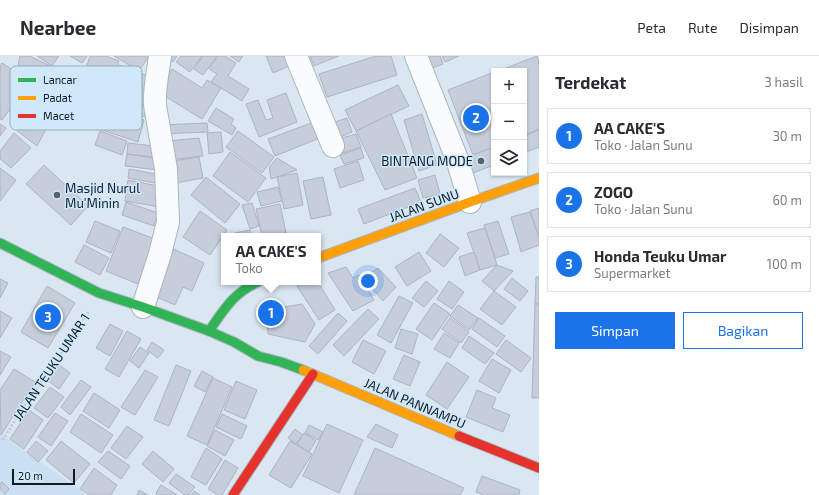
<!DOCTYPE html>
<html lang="id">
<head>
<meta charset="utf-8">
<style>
	body { margin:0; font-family:"Exo 2",sans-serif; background:#f7f7f7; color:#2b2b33 }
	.controls { position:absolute; right:12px; top:12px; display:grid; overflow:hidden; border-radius:0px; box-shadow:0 1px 3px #0004 }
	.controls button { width:36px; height:36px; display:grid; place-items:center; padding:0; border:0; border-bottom:1px solid #e1e1e2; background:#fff; color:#2b2b33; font:20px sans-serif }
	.scale { position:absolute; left:12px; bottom:10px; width:63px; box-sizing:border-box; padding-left:4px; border:2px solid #101c24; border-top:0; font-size:11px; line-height:14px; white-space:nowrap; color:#101c24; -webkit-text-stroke:3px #cfe8fc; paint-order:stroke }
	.you { position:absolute; left:368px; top:225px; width:14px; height:14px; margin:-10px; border:3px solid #fff; border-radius:50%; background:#1a73e8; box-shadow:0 0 0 6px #1a73e833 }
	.badge { display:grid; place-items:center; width:26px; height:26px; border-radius:50%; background:#1a73e8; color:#fff; font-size:13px; font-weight:700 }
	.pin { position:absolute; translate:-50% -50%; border:2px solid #fff; box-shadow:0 1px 4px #0006 }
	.popup { position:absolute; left:221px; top:177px; width:100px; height:52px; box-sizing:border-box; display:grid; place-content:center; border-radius:0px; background:#fff; filter:drop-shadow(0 1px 3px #0005); font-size:13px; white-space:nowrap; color:#7c7c81 }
	.popup b { font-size:15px; color:#2b2b33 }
	.popup::after { content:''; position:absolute; left:50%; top:100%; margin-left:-8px; border:8px solid transparent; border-top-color:#fff }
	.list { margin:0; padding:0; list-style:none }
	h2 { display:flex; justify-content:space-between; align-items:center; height:52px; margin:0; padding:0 16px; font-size:17px }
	h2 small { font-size:13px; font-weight:400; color:#7c7c81 }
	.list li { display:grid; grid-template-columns:26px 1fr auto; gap:12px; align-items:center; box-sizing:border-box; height:56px; margin:0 8px 8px; padding:0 8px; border:1px solid #e1e1e2; border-radius:0px }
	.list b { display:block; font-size:15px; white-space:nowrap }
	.list p { margin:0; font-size:13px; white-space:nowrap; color:#7c7c81 }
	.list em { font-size:13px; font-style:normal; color:#7c7c81 }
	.actions { display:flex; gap:8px; padding:12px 16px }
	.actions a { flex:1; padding:9px 0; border:1px solid #1a73e8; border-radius:0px; text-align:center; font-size:14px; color:#1a73e8 }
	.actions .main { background:#1a73e8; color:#fff }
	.icon { flex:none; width:22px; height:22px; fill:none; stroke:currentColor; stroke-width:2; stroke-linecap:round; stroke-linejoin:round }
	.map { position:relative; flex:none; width:539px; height:439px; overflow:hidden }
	header { display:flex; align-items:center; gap:24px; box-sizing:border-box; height:56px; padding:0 20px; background:#fff; border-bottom:1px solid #e1e1e2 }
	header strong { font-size:19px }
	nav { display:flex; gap:22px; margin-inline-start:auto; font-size:14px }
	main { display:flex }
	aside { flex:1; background:#fff }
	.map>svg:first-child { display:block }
	.built { fill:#cae0f2 }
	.building { fill:#c6cedb; stroke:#adb4bf }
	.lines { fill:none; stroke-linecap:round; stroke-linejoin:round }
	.street-casing { stroke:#aab6be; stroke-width:24 }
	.fast-casing { stroke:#aab6be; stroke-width:11 }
	.slow-casing { stroke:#aab6be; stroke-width:11 }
	.jam-casing { stroke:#aab6be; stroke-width:11 }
	.path { stroke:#c2c7cb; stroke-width:2.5; stroke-dasharray:2 2; stroke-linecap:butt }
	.street { stroke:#f9fbfd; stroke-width:22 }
	.fast { stroke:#30b455; stroke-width:9 }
	.slow { stroke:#ff9f0a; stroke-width:9 }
	.jam { stroke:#e5322d; stroke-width:9 }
	.poi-dot { fill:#57636c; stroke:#cfe8fc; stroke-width:1.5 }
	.labels { text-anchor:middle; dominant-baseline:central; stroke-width:3; stroke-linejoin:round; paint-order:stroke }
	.poi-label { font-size:13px; fill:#101c24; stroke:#cfe8fc; text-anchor:end }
	.street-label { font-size:13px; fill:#101c24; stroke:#cfe8fc }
	.key { fill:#cfe8fc; stroke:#96abbb; stroke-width:1 }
	.key-label { font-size:11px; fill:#101c24 }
</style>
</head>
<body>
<header>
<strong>Nearbee</strong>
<nav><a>Peta</a><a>Rute</a><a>Disimpan</a></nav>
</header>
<main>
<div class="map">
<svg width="539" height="439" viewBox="0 0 539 439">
	<rect width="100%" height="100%" fill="#dae7f2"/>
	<path class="built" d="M0,377L87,439H0Z"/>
	<g class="building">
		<path d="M20,0H30L54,12L50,22L18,9Z"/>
		<path d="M37,0H59L52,10Z"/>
		<path d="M70,0H87L82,7Z"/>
		<path d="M90,0H106L119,5L109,31L83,21Z"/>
		<path d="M114,0H149L139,15Z"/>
		<path d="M165,0H177L173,6L165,1Z"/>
		<path d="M181,0H202L190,16L176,6Z"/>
		<path d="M203,0H217L203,19L194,13Z"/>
		<path d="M218,0H225L236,7L228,20L249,33L242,45L211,26L217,18L209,13Z"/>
		<path d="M230,0H243L239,6Z"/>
		<path d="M266,0H290L294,8L273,17Z"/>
		<path d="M310,0H339L314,10Z"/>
		<path d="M376,0H391L397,19L327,41L319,18Z"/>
		<path d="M424,0H440L443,8L430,13Z"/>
		<path d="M442,0H459L445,6Z"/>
		<path d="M537,0L539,6V73L524,79V15H498Z"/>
		<path d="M2,7L35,28L23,51L16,45L2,64L0,63V11Z"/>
		<path d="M119,9L148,20L142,38L112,27Z"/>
		<path d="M172,13L202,32L207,24L221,32L202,63L158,36Z"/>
		<path d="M494,16V91L473,99L448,34Z"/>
		<path d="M76,22L104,34L99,46L71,34Z"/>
		<path d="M398,29L409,50L356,75L345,54Z"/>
		<path d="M116,33L147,41L144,49L113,41Z"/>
		<path d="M286,37L297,66L259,81L246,48L258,44L266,64L273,62L267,44Z"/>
		<path d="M70,42L99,54L93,69L64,57Z"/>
		<path d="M112,42L148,51L146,61L109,52Z"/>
		<path d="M39,44L57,56L46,73L23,64Z"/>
		<path d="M106,52L144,64L138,86L99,73Z"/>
		<path d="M216,52L234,63L231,68L236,72L232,79L208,65Z"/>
		<path d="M391,58L417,122L385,134L356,75Z"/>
		<path d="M422,58L437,109L419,115L404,64Z"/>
		<path d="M18,60L23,64L46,73L37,90L11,70Z"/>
		<path d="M347,62L352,76L338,82L332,67Z"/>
		<path d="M314,66L320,82L275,100L268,83Z"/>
		<path d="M207,67L208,76L160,78V69Z"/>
		<path d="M0,68L6,72L0,80Z"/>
		<path d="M539,74V91L524,97V80Z"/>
		<path d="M100,75L127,85L122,99L95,89Z"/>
		<path d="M238,75L274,101L262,117L226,91Z"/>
		<path d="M221,76L223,96L209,98L207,77Z"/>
		<path d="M14,77L31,92L11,112L0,103V95Z"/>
		<path d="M356,78L361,91L339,98L335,84Z"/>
		<path d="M199,82L203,100L169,104L168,85Z"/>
		<path d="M128,87L154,90L152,101L127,98Z"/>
		<path d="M494,91V109L473,117L467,101Z"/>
		<path d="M361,92L364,102L344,108L340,99Z"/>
		<path d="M230,96L266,122L248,146L213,120Z"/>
		<path d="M127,98L160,103L158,114L125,110Z"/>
		<path d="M199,101L203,122L169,128L166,106Z"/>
		<path d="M277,102L297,114L271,123L269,111Z"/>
		<path d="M358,105L364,124L340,132L334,113Z"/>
		<path d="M44,109L88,150L71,169L26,128Z"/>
		<path d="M0,112L16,124L0,145Z"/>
		<path d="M129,113L161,119L160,128L128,122Z"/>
		<path d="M297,117L303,149L284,153L277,121Z"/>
		<path d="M435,119L440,138L423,142L418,124Z"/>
		<path d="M206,121L240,148L225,167L191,139Z"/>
		<path d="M323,121L331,159L311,163L303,125Z"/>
		<path d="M128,124L163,131L159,151L125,145Z"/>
		<path d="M278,131L282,145L261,150L257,136Z"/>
		<path d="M415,132L421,146L364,168L358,153Z"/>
		<path d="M126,146L158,157L154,170L122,159Z"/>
		<path d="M252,147L259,170L250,173L242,149Z"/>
		<path d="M280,148L286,177L272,180H262L256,153Z"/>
		<path d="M539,152V182L530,155Z"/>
		<path d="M200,155L227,174L210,199L183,181Z"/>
		<path d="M530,156L539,181V189L521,196L511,161Z"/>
		<path d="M95,165L120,175L111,197L86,186Z"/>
		<path d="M498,165L509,198L495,202L484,169Z"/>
		<path d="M123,171L155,183L138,228L106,215Z"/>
		<path d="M485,172L497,209L480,214L467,177Z"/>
		<path d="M250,174L252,180H236L235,177Z"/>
		<path d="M440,178L459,192L444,211L426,197Z"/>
		<path d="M84,189L109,202L100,219L75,206Z"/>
		<path d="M167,190L204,207L192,235L183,231L175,249L154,240Z"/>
		<path d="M419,196L431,215L407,230L395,211Z"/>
		<path d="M474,196L480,214L465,220L459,201Z"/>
		<path d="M497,209L513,215L494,235L482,225Z"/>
		<path d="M346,211L353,222L359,219L374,244L353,255L328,217Z"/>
		<path d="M378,212L396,231L383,245L363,222Z"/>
		<path d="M536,221H539V248H535Z"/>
		<path d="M512,222L528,235L520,245L504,233Z"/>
		<path d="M0,223L8,227L0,242Z"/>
		<path d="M426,225L438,235L424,251L412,242Z"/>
		<path d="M449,225L464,236L452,253L437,243Z"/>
		<path d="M304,226H318L335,254L319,264L297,230Z"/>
		<path d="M47,230L75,247L48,292L21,276Z"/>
		<path d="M494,235L516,251L502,269L480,253Z"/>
		<path d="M399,240L413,247L391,287L377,279Z"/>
		<path d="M434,247L450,258L432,284L416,273Z"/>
		<path d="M302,248L315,268L305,286L268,278L266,254Z"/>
		<path d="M535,248H539V342H532Z"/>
		<path d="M458,249L478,262L469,274L450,260Z"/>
		<path d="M368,253L379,263L344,300L333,289Z"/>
		<path d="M0,255L12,262L0,282Z"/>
		<path d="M338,257L347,265L318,298L309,290Z"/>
		<path d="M450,262L469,276L461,287L442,273Z"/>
		<path d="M479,262L505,280L497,291L472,273Z"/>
		<path d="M110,268L123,275L110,300L96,292Z"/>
		<path d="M401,273L418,278L412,298L395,292Z"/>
		<path d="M127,275L141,283L119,321L105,313Z"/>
		<path d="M444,277L459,287L450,302L434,293Z"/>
		<path d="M469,280L494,297L485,308L462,292Z"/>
		<path d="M363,284L386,295L374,318L352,306Z"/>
		<path d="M506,284L531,302L521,316L496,298Z"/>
		<path d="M152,286L164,294L158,302L147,294Z"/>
		<path d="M140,291L149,297L139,312L130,305Z"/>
		<path d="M0,295L11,301L0,319Z"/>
		<path d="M404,299L420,306L410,330L393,323Z"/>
		<path d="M492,303L511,314L499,337L479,325Z"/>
		<path d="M447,306L469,321L447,353L426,339Z"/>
		<path d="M58,308L70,317L59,333L47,324Z"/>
		<path d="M176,309L191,315L169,370L154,364Z"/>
		<path d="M14,313L35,326L1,379L0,334Z"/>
		<path d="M145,314L158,321L135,359L121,351Z"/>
		<path d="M202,315L213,321L205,336L194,330Z"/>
		<path d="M213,322L232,331L207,389L187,380Z"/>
		<path d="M81,324L91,331L70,359L61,351Z"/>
		<path d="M236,325L257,334L245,363L224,354Z"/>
		<path d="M50,331L64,341L48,362L34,352Z"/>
		<path d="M477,334L496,342L492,352L510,359L503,376L466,361Z"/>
		<path d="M94,337L120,354L109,372L83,355Z"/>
		<path d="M29,354L43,364L24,393L10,383Z"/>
		<path d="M55,357L68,365L51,390L38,381Z"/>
		<path d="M81,358L113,379L101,397L70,376Z"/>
		<path d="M222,358L247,370L241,383L216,371Z"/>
		<path d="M327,368L363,384L339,437L303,420Z"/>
		<path d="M376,368L398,379L392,392L367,381Z"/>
		<path d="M309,369L323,376L318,384L305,377Z"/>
		<path d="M127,370L143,381L126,403L111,392Z"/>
		<path d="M295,373L303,379L296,388L288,382Z"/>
		<path d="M215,374L234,384L225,400L207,390Z"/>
		<path d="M304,377L316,385L309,396L297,388Z"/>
		<path d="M36,385L48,395L38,406L27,396Z"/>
		<path d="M61,385L90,408L74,427L46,404Z"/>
		<path d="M290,385L312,398L291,432L269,419Z"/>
		<path d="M206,392L222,403L206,429L191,421Z"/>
		<path d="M375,392L464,432L460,439H354Z"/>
		<path d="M108,395L130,410L121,423L98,406Z"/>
		<path d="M153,395L174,413L163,426L142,408Z"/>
		<path d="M225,404L238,412L222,439H218L208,433Z"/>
		<path d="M94,412L117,429L111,439H90L80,433Z"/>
		<path d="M176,418L195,431L188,439H185L169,427Z"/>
		<path d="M482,420L520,434L519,439H484L476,436Z"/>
		<path d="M2,426L9,433L5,438L0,433V428Z"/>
		<path d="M161,429L177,439H158L156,437Z"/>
		<path d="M139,434L148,439H137Z"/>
		<path d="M194,435L200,439H191Z"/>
	</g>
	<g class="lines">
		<defs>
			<g id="street">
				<path d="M296,0L333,90"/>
				<path d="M416,0L457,103L470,146"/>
				<path d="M143,251L160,198L168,166L166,113L155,49C154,33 158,16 160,0"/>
			</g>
			<g id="fast">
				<path d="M0,187L99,237L143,251L209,275L234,286L258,300L281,306L303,314"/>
				<path d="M209,275C224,254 233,237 258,226"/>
			</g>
			<g id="slow">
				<path d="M318,202L470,146L539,122"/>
				<path d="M303,314L459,380"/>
			</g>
			<g id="jam">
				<path d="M459,380L539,412"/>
				<path d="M233,439L313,318"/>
			</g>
		</defs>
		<use href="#street" class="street-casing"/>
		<use href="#fast" class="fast-casing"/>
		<use href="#slow" class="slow-casing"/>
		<use href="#jam" class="jam-casing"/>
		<path class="path" d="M3,384L23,351L55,307L89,255"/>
		<use href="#street" class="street"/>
		<use href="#fast" class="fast"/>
		<use href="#slow" class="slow"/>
		<use href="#jam" class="jam"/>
	</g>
	<g class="poi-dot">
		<circle cx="481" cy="105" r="4"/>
		<circle cx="57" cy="139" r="4"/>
	</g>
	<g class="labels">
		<g class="poi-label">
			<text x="473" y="105">BINTANG MODE</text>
			<text x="65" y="132" text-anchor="start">Masjid Nurul<tspan x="65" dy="15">Mu'Minin</tspan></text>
		</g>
		<g class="street-label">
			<text transform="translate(424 149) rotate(-20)">JALAN SUNU</text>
			<text transform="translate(51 311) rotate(-56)">JALAN TEUKU UMAR 1</text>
			<text transform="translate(415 347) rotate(23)">JALAN PANNAMPU</text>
		</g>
	</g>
	<rect x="10" y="10" width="132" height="64" rx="6" class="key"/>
	<rect x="18" y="22" width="18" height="4" fill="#30b455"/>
	<rect x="18" y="40" width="18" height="4" fill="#ff9f0a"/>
	<rect x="18" y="58" width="18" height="4" fill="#e5322d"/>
	<g class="key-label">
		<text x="43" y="28">Lancar</text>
		<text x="43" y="46">Padat</text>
		<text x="43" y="64">Macet</text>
	</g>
</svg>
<div class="controls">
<button>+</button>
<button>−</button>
<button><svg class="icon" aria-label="layers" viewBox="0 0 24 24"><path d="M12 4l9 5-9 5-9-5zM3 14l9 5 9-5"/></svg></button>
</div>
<div class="scale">20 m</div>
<div class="you"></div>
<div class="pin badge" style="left:271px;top:257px">1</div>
<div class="popup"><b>AA CAKE'S</b>Toko</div>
<div class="pin badge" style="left:476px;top:62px">2</div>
<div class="pin badge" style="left:48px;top:261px">3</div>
</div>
<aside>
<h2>Terdekat<small>3 hasil</small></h2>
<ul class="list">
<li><span class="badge">1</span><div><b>AA CAKE'S</b><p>Toko · Jalan Sunu</p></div><em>30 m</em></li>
<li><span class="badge">2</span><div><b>ZOGO</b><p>Toko · Jalan Sunu</p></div><em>60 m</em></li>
<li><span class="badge">3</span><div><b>Honda Teuku Umar</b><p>Supermarket</p></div><em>100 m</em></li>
</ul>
<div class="actions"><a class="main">Simpan</a><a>Bagikan</a></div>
</aside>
</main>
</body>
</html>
